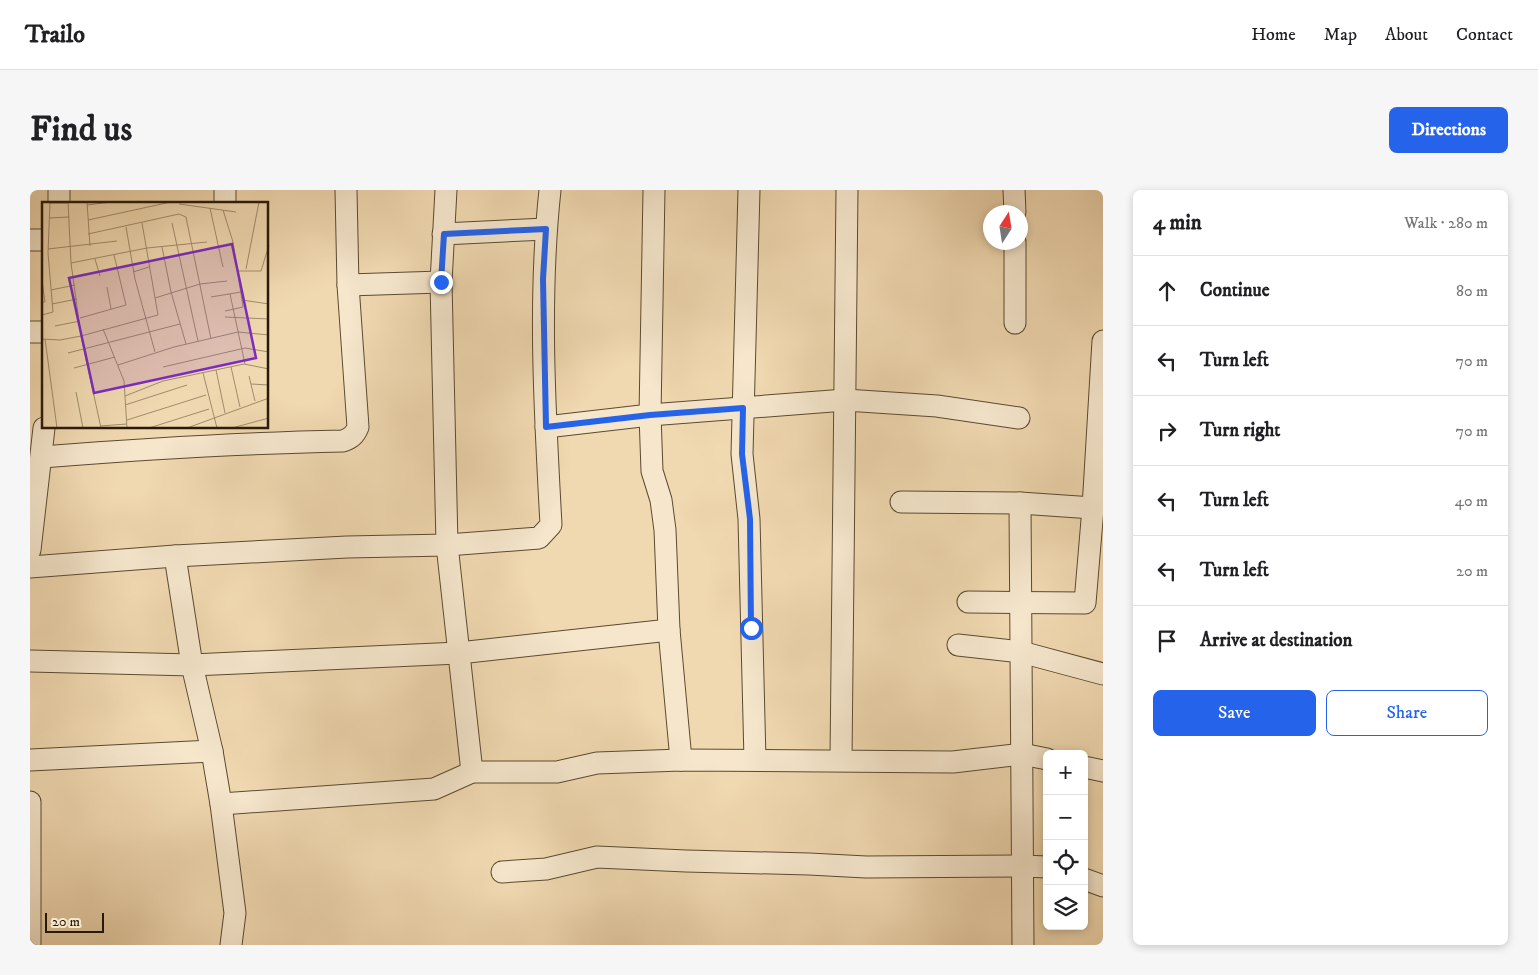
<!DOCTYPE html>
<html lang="en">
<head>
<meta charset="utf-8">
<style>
	body { margin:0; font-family:"IM FELL DW Pica",serif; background:#f6f6f6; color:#202124 }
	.controls { position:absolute; right:15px; bottom:15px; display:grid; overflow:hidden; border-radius:8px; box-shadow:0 2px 8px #0003 }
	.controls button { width:45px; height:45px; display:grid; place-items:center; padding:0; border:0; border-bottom:1px solid #e0e0e0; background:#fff; color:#202124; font:25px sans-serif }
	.compass { position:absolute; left:953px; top:15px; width:45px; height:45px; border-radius:50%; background:#fff; box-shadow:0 2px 8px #0003; rotate:12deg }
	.scale { position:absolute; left:15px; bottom:12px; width:59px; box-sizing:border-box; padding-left:5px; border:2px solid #291a07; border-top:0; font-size:14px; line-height:18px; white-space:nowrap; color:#291a07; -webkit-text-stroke:4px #f5e6cc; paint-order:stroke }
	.stop { position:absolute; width:15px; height:15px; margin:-11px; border:4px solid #2563eb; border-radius:50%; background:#fff }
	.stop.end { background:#2563eb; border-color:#fff; box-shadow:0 1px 5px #0008 }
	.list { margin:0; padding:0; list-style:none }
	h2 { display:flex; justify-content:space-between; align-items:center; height:65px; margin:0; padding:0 20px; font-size:21px }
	h2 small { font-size:16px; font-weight:400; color:#757577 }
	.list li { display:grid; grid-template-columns:32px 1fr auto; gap:15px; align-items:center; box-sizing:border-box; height:70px; padding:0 20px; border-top:1px solid #e0e0e0 }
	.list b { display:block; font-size:19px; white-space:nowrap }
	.list em { font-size:16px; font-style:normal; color:#757577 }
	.actions { display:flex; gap:10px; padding:15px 20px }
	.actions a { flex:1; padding:11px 0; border:1px solid #2563eb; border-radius:8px; text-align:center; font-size:18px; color:#2563eb }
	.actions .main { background:#2563eb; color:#fff }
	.icon { flex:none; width:28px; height:28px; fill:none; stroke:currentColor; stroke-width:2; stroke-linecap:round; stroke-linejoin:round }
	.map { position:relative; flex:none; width:1073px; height:755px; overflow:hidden; border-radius:8px }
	header { display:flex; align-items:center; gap:30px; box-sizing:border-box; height:70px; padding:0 25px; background:#fff; border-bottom:1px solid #e0e0e0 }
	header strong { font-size:24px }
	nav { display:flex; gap:28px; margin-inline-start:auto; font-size:18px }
	.intro { display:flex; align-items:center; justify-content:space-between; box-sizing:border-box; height:120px; padding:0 30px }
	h1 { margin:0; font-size:35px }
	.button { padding:12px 22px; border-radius:8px; background:#2563eb; color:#fff; font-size:18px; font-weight:700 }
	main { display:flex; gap:30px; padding:0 30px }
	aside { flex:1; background:#fff; border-radius:8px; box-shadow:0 2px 8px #0003 }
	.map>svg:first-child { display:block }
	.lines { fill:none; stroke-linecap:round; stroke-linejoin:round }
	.minor-casing { stroke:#5b4a31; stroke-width:23 }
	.minor { stroke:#f5e6cc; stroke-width:21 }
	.route { stroke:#2563eb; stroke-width:6 }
	.inset-road { fill:none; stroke:#a08c6c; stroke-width:1 }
	.view { fill:#7b2cbf; fill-opacity:0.15; stroke:#7b2cbf; stroke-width:2.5 }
	.inset-edge { fill:none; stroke:#291a07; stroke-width:2.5 }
</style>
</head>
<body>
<header>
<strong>Trailo</strong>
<nav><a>Home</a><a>Map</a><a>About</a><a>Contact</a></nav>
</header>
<div class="intro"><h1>Find us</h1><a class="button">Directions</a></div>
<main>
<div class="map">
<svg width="1073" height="755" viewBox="0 0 1073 755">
	<rect width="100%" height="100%" fill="#f0d8b0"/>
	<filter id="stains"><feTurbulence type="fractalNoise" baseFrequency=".004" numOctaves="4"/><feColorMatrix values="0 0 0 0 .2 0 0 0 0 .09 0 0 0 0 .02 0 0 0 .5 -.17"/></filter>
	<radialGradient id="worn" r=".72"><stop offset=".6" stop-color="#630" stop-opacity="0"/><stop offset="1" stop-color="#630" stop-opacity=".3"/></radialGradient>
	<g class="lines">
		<defs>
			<g id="minor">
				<path d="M195,0V14"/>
				<path d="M416,0L411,92L417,355L442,582"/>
				<path d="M624,0L620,225L622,281L631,310L635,340L639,440L651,570"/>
				<path d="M719,0L712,264L719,329L725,570"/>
				<path d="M984,0L985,22"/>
				<path d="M29,14V0"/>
				<path d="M413,44L516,39"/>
				<path d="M0,50H14"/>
				<path d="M985,52V133"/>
				<path d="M318,95L411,92"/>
				<path d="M0,142H14"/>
				<path d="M516,237L620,225L815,210L907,216L989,228"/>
				<path d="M12,267C112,259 212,253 313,251C321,248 325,245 328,237L318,95L316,0"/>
				<path d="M871,312L990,313L1063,318"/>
				<path d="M990,313L993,755"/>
				<path d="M0,360L14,238"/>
				<path d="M145,366L162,475L182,561L191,614L205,723L201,755"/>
				<path d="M0,377L145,366L317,357L417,355L509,348L521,335C515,224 508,111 520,0"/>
				<path d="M938,412L1055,413L1063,318L1073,151"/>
				<path d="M928,455L991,462L1073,484"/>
				<path d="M0,471L162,475L429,463L639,440"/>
				<path d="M0,570L182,561"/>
				<path d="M811,570L817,0"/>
				<path d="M1054,577L1073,581"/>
				<path d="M0,612V755"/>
				<path d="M191,614L404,599L442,582H527L567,573L651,570L923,572L992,564L1017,569"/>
				<path d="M472,682L516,679L567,667L656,671L779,674L836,677L993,676L1017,677"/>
				<path d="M1054,689L1073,696"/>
			</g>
		</defs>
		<use href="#minor" class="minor-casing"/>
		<use href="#minor" class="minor"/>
	</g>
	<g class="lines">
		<path class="route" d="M411,92L414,44L516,39L513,89L516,237L620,225L713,218L712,264L720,329L721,438"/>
	</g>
	<g transform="translate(12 12)">
		<rect width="226" height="226" fill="#f0d8b0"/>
		<path class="inset-road" d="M26,0L29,61L39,134L59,226M45,0L48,44M8,1H26M137,2L194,10M45,3L69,0M168,6L181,65M181,8L191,40L201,105L183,109M7,16L27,15M46,18L129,0M130,21L156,139M84,25L93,77L113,150M46,32L137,12L144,15L169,137M120,45L129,90L144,142M6,47L75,39M53,57L58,74M29,61L105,46L165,40M204,67L217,0M195,69H219L227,43M91,70L107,65M0,79L3,100H0M65,85L69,107M9,88L33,83M188,92L203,162M169,95L199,90M113,96L158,82L185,79M200,98L227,102M10,102L35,97M0,113L11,110L6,51L8,0M183,115L227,117M38,116L84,103L72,53M13,124L38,119M61,127L82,179L85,226M0,137L18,138L39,134L116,113L100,21M3,137L15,226M26,151L138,122M76,163L132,145L196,130L227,133M121,165L203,146L227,150M189,165L198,205M32,166L73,155M174,168L183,211M161,171L175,226M207,174L213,199M209,182L227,183M34,190L41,226M83,194L121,179L202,162L227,167M83,203L145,183M85,218L164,193M58,224L85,222M107,226L167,207M145,226L227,196M190,226L227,216"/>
		<path class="view" d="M190,42L214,156L52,191L27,76Z"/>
		<rect width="226" height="226" class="inset-edge"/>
	</g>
	<rect width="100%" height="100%" filter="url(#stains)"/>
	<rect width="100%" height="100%" fill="url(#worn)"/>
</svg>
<div class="controls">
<button>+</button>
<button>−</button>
<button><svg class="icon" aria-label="locate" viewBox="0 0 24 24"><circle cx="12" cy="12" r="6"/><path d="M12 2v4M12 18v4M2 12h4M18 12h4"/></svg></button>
<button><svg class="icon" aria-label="layers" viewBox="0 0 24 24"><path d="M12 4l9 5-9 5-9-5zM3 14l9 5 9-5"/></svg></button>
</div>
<svg class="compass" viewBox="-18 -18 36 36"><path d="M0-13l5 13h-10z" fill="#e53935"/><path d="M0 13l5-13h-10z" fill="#757577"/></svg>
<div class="scale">20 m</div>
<div class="stop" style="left:721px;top:438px"></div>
<div class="stop end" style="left:411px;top:92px"></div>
</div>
<aside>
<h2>4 min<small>Walk · 280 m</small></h2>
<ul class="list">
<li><svg class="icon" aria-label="ahead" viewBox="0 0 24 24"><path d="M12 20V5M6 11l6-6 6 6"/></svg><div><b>Continue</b></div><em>80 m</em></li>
<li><svg class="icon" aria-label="left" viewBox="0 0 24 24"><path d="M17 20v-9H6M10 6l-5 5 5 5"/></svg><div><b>Turn left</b></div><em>70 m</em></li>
<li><svg class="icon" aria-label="right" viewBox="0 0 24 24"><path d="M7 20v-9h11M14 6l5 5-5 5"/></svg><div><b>Turn right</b></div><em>70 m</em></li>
<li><svg class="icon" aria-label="left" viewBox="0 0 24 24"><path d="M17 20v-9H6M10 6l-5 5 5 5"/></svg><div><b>Turn left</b></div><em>40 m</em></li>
<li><svg class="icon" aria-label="left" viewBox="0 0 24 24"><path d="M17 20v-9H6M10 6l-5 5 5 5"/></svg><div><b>Turn left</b></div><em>20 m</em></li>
<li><svg class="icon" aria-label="arrive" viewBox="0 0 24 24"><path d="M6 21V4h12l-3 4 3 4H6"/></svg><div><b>Arrive at destination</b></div></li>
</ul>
<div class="actions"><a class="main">Save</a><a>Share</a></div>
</aside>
</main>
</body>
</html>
